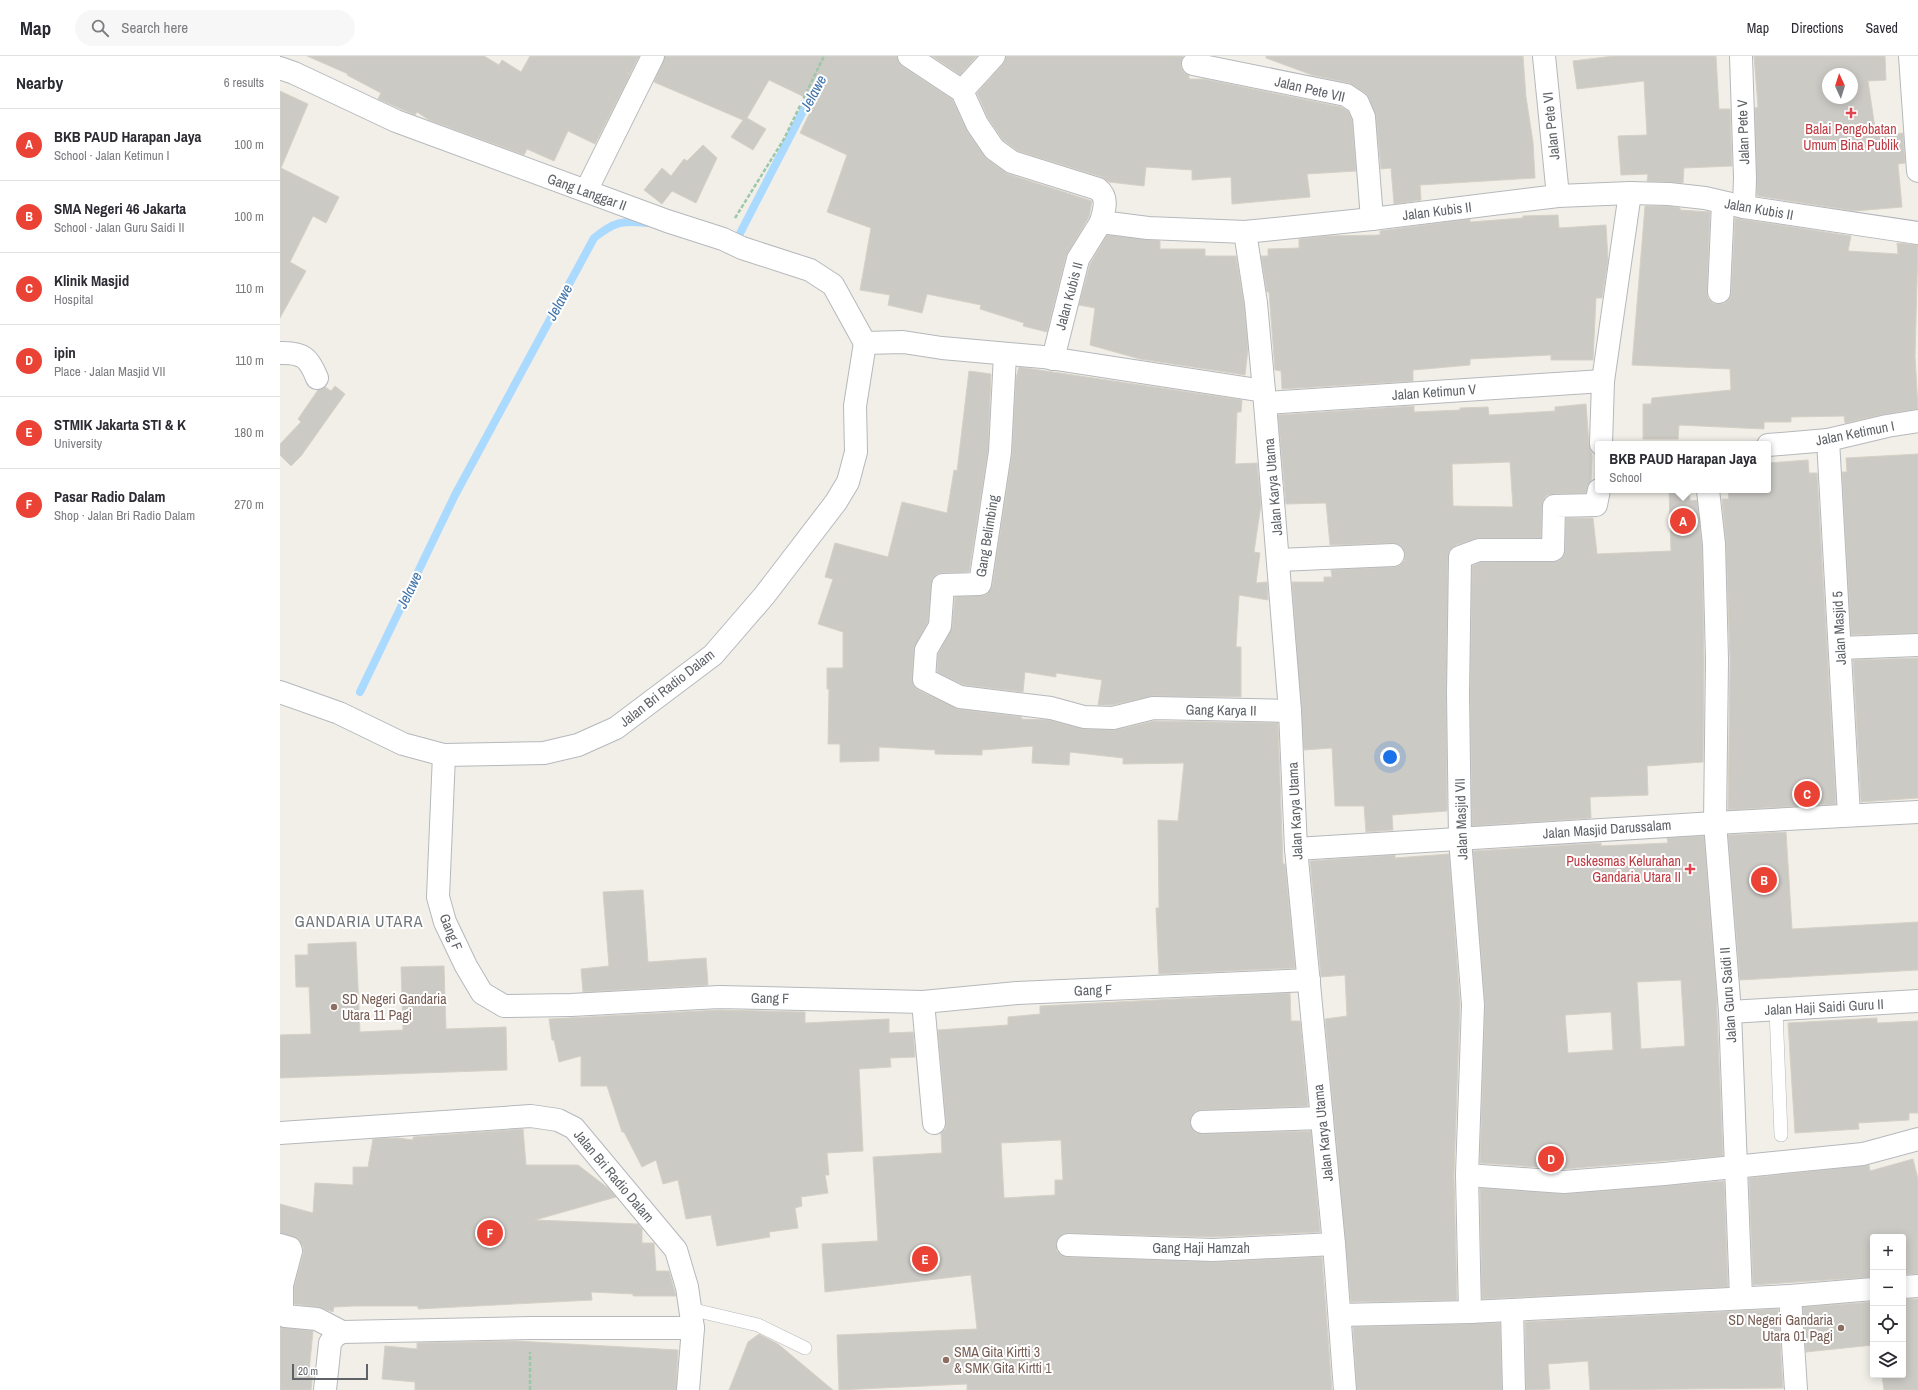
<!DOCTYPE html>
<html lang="en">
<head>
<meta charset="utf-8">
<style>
	body { margin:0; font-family:"Archivo Narrow",sans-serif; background:#f7f7f7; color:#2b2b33 }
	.controls { position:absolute; right:12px; bottom:12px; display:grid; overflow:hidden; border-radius:4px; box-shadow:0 2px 10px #0003 }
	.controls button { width:36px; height:36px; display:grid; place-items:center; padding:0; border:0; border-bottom:1px solid #e1e1e2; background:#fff; color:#2b2b33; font:20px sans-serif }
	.compass { position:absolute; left:1542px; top:12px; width:36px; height:36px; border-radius:50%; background:#fff; box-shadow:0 2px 10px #0003; rotate:356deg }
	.scale { position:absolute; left:12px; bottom:10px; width:76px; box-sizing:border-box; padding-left:4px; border:2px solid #5f6368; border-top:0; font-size:11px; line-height:14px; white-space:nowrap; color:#5f6368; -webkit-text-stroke:3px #fff; paint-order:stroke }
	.you { position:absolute; left:1110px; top:701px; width:14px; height:14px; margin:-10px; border:3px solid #fff; border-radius:50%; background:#1a73e8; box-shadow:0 0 0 6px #1a73e833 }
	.badge { display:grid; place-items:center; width:26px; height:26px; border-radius:50%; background:#ea4335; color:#fff; font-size:13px; font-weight:700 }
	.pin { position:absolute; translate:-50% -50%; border:2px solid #fff; box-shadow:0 1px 4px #0006 }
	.popup { position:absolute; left:1315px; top:385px; width:176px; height:52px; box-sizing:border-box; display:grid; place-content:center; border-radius:4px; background:#fff; filter:drop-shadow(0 1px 3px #0005); font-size:13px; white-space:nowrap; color:#7c7c81 }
	.popup b { font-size:15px; color:#2b2b33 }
	.popup::after { content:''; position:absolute; left:50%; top:100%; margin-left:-8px; border:8px solid transparent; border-top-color:#fff }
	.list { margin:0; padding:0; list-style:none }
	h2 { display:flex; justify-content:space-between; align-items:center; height:52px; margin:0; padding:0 16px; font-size:17px }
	h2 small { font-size:13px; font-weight:400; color:#7c7c81 }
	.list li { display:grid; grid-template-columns:26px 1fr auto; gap:12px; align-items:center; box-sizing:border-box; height:72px; padding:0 16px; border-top:1px solid #e1e1e2 }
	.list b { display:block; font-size:15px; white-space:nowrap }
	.list p { margin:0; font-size:13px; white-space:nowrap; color:#7c7c81 }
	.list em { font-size:13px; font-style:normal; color:#7c7c81 }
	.icon { flex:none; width:22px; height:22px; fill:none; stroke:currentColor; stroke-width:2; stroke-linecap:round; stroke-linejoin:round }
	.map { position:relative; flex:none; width:1638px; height:1334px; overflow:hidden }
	header { display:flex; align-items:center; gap:24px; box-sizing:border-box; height:56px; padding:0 20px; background:#fff; border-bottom:1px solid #e1e1e2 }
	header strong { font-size:19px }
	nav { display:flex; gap:22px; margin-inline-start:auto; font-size:14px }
	.search { width:280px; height:36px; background:#f7f7f7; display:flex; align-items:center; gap:10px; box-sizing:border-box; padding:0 14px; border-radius:22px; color:#7c7c81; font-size:15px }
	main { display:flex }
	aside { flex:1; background:#fff }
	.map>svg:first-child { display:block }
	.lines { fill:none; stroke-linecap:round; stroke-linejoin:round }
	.stream { stroke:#aadaff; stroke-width:8 }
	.building { fill:#cccac5; stroke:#d6d1c6; fill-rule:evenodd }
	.service-casing { stroke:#b5b8bc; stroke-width:14 }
	.minor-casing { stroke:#b5b8bc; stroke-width:24 }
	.path { stroke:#9cc7a9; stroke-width:2.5; stroke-dasharray:4 2; stroke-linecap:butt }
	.service { stroke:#fff; stroke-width:13 }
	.minor { stroke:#fff; stroke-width:22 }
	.health-dot { fill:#e0444e; stroke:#fff; stroke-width:1.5 }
	.education-dot { fill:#8d6e63; stroke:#fff; stroke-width:1.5 }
	.labels { text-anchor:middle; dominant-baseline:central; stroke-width:4; stroke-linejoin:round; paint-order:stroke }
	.street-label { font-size:14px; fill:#5f6368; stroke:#fff }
	.health-label { font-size:14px; fill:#be3a42; stroke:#fff }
	.education-label { font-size:14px; fill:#785e54; stroke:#fff; text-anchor:start }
	.water-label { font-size:15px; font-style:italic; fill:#4174aa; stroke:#fff }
	.quarter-label { font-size:16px; letter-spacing:1px; fill:#70757a; stroke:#fff }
</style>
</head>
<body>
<header>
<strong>Map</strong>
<div class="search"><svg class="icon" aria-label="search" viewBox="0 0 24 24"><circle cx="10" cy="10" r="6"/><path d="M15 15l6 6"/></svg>Search here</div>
<nav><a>Map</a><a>Directions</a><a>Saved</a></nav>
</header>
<main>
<aside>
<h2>Nearby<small>6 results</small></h2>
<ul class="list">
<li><span class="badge">A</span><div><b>BKB PAUD Harapan Jaya</b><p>School · Jalan Ketimun I</p></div><em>100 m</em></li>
<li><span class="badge">B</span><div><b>SMA Negeri 46 Jakarta</b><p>School · Jalan Guru Saidi II</p></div><em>100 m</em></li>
<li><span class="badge">C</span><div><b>Klinik Masjid</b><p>Hospital</p></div><em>110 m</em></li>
<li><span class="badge">D</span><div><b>ipin</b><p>Place · Jalan Masjid VII</p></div><em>110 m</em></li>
<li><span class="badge">E</span><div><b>STMIK Jakarta STI &amp; K</b><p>University</p></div><em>180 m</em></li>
<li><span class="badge">F</span><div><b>Pasar Radio Dalam</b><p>Shop · Jalan Bri Radio Dalam</p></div><em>270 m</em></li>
</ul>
</aside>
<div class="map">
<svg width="1638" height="1334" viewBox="0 0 1638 1334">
	<rect width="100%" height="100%" fill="#f1efe8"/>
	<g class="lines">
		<g class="stream">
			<path d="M454,189L534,34"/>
			<path d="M80,636L175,439L314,182C334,166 342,164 367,167"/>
		</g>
	</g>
	<g class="building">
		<path d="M27,0H204L219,9L222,4L241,16L250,0H359L350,18L346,16L350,19L315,88L288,75L274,105L247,93L244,99L149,64L137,56L135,59L121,53L98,43L101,37L67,19L68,18Z"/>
		<path d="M385,0H617L618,6L622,10L672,43L687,75L707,103L728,118L812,145L809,161L786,200L767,276L743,270L744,267L700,253L701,249L647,238L642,257L608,249L610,239L580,234L591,172L547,156L567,99L520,77L535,46L489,24L467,62L486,73L473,94L451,81L463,64L374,26Z"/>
		<path d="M652,0H697L680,19Z"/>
		<path d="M726,0H903L901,6V12L904,17L909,20V23H924L1061,51L1068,55L1072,64L1076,115L1027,118L1030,141L952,148L951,121L912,124V114L866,111L864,130L829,126L822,121L738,95L723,84L708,62L697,37L723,8Z"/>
		<path d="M986,0H1243L1246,41L1253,86L1255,122L1140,129L1141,144L1114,148L1111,112L1101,113L1096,60L1089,42L1085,37L1069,27L1032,19L986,2Z"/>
		<path d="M1334,0H1436L1439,53H1450L1452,110L1404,112L1403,127L1367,125L1368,118L1341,119L1338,80L1367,79L1364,25L1297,33L1293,5Z"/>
		<path d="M1474,0H1605L1606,24L1588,25L1596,79L1623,77L1625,107L1618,108L1622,151L1575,155L1477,140L1475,52L1478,51ZM1548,18H1572V42H1548Z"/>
		<path d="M0,35L28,48L1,112L59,141L46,167L33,160L10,206L26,215L0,262Z"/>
		<path d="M423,89L437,102L416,147L392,135L382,148L364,134L382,112L391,120L404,103L407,105Z"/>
		<path d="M1365,150H1388L1400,152V154L1430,156L1427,235L1428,242L1433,247L1438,248L1445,247L1450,242L1451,237L1455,162L1571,180L1568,195L1618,198L1617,187L1638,189L1635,300L1638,353L1605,358L1565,367L1564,360L1511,361V366H1484V373L1399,369L1398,383H1363V348H1371L1372,342L1451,334L1450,313L1352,309Z"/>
		<path d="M1278,159L1279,172L1326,169L1328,204L1322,242H1316L1313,304H1271V299L1190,303V309L1133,314V325L1002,333L1001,315L995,314L989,236H987L981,200H988V193L1019,192V183L1047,180L1100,179V175L1190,163V166L1243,162V160Z"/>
		<path d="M827,179L880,185V193H925V200H956L964,249L968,293L965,319L860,303L810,289L815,252L799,249L810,208Z"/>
		<path d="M739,311L962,344L961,356H957L955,408L977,407L981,449L974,496L980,497L976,527L987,526L988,544L959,539L956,591H961V641L873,640L832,649H818L822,624L776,617V621L745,616L743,636L684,629L657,616L658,598L672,571L675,541L706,539L712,530L732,398L736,322Z"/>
		<path d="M689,315L711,318L708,395L689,516L662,517L657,518L652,523L648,566L634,593L632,622L633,629L638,634L678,653L742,661L741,663L769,664L803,673L836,674L874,665L998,667L1003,808H1005L1015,912L879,918L876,852H879L878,764L898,765L904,707L843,708V702L790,696L789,709L752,707L753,690L702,694V699L655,698V694L599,691V705L560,706V688H548L549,633H547V612H563V576L538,568L553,523L545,521L555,487L608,501L622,446L667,457L674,414L677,415Z"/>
		<path d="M55,330L65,338L21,400L11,410L0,399V388L21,366L18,363L38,334L45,331L51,335Z"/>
		<path d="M1306,348L1309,388L1312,400L1311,425L1306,437L1274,438L1267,439L1263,444L1262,450L1261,482H1199L1176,489L1170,494L1168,501L1166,638L1167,755L1112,759L1113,774L1086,776L1084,750H1055L1052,692L1024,694L1012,526H1044V521H1052L1051,514L1114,511L1120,509L1124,505L1125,498L1123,492L1118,488L1113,487L1050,489L1046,447L1006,448L998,359L1134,350V356L1180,354V352L1208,351L1209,359L1275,355V351ZM1230,406L1233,451L1173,450L1172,408Z"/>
		<path d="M1638,398V577L1571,579L1562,416H1567L1566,402Z"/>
		<path d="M1528,404L1529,417H1537L1556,748L1448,754L1450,604L1446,488L1442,443H1449L1448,434H1490L1488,407Z"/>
		<path d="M1389,434H1409L1410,445L1417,444L1422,489L1424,604L1423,706L1367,710L1368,739L1310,741L1311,762L1192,770L1190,638L1192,510L1201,506L1279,505L1283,501L1285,495L1286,462H1313L1317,498L1391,495Z"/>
		<path d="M1638,602V742L1581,746L1573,604Z"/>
		<path d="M1506,776L1512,873L1638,866V914L1460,924L1448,779Z"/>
		<path d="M1424,780L1436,933L1443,1100L1284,1113L1200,1107L1205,948L1193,795L1321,787V790L1388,787L1387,782ZM1401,924L1405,990L1361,993L1357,926ZM1331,956L1333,994L1288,997L1285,959Z"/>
		<path d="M1169,798L1180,949L1174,1119L1177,1244L1071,1246L1045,963L1067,960L1065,919L1041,921L1030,805L1115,799V802Z"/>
		<path d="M363,834L368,906L426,902L428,929L303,936L301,913L329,910L323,836Z"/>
		<path d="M76,886L80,976L123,974L121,911L164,910L166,973L226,971L227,1014L0,1022V979L31,978L29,931H16L15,899H28V888Z"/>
		<path d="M1010,937L1011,965H1020L1028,1050L922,1054L916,1055L911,1060L910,1067L912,1073L916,1077L922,1078L1031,1075L1040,1176L933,1181L788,1177L782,1178L778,1182L776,1189L777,1195L781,1199L788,1201L934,1206L1042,1201L1052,1334H687V1328L559,1334L557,1279L697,1273L691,1219L545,1236L542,1188L598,1185L593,1101L662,1097L661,1077L665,1073L666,1066L658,974L728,969V961L760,958V950ZM781,1084L783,1124H775V1139L724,1142L721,1087Z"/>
		<path d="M439,954L525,956V967L609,963V977L633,976L635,1001L610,1002L611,1011L579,1013L583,1095L547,1097L549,1119H545L548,1137L521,1141L522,1150L515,1152L518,1172L489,1176L490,1181L437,1190L431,1159L406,1163L398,1124L383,1128L376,1104L362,1111L344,1076H342L327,1030H301V1000L279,1006L274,984H272L269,963Z"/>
		<path d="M1597,962V967L1638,965V1057H1629V1064L1578,1067L1579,1073L1515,1077L1508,967Z"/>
		<path d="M243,1073L246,1109H298L328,1132L336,1141L255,1164L358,1168L362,1173V1187H374L376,1215H389L396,1240H353V1238L311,1236L312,1244L138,1253V1250H74L54,1251L53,1256L38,1251L14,1248V1231L23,1198V1191L18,1183L0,1177V1148L33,1157L35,1127L73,1129V1111H88L93,1083L118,1082L133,1084V1081Z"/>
		<path d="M1633,1103L1638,1123V1218H1623V1181H1593V1221L1473,1229L1469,1122L1589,1109L1590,1115Z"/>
		<path d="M1444,1125L1448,1231L1202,1243L1200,1132L1285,1138Z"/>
		<path d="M1623,1243H1638V1334H1604L1602,1319H1623Z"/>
		<path d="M1593,1246V1289L1526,1296L1523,1251Z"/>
		<path d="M1498,1253L1503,1332L1310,1334L1308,1305L1268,1308L1270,1333L1246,1334L1245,1266Z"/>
		<path d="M1220,1267L1222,1334H1077L1073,1271Z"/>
		<path d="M0,1271L33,1275L29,1316H33L31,1334H0Z"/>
		<path d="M479,1278L498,1288L553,1334H449L468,1286Z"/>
		<path d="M236,1285L398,1294L396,1334H135V1326L102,1323L105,1290L137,1293V1287Z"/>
	</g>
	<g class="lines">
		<defs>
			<g id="service">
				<path d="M1496,954L1501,1079"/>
				<path d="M410,1253L478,1269L525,1292"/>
			</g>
			<g id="minor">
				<path d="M629,0L682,35L697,68L714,93L732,106L818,133C829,142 824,154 821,166"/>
				<path d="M1264,0L1278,140"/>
				<path d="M1461,0L1465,122L1464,151"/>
				<path d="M1630,0L1638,115"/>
				<path d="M913,8L1066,39L1078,47L1084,61L1092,163"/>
				<path d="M0,12L14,17L116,65L387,165L443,183L462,192L530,214L553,229L585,287"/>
				<path d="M682,35L714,0"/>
				<path d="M306,135L373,0"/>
				<path d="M965,176L976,247L984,335L1010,655L1016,793L1054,1188L1065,1334"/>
				<path d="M1439,236L1443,147"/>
				<path d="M585,287L623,286L662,292L763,301L984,335"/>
				<path d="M0,297C23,296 29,302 37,322"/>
				<path d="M725,299L720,396L700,528L663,529L660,570L646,594L644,623L680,641L771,652L804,661L833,662L873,652L1010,655"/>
				<path d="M773,303L798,203L821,166L868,172L965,176L1092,163L1278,140L1350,137L1389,138L1425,142L1464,151L1638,177"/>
				<path d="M985,347L1323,325"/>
				<path d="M1548,384L1569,759"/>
				<path d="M1321,388L1323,325L1350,137"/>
				<path d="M1488,389L1548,384L1607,370L1638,365"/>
				<path d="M1428,434L1434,488L1437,604L1435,767L1450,956L1461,1241"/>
				<path d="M999,504L1113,499"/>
				<path d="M1560,592L1638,589"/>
				<path d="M0,636L59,657L123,688L164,699L264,697L298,689L336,672L433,599L484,540L556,446L568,426L576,396L575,350L585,287"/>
				<path d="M164,699L158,841L165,866L186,910L202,937L224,950L291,949L439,941L643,946L737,937L1029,924"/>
				<path d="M1016,793L1435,767L1638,756"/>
				<path d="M643,946L654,1067"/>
				<path d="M1450,956L1638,945"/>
				<path d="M922,1066L1042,1062"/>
				<path d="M0,1077L251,1060L278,1064L294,1072L396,1194L407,1231L413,1272L408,1334"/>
				<path d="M1187,1119L1284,1126L1384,1118L1583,1098L1638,1083"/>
				<path d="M0,1189L10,1192L11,1195L2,1229V1258L5,1260L37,1263L62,1276"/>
				<path d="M788,1189L933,1194L1054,1188"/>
				<path d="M1623,1231L1638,1230"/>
				<path d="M1510,1240L1516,1334"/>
				<path d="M1232,1254L1234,1334"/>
				<path d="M1190,1256L1187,1119L1193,949L1180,783L1178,638L1180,501L1199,494H1273L1274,450L1316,449L1319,434"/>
				<path d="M1060,1259L1190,1256L1510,1240L1593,1233"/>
				<path d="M45,1334L50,1287L55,1280L62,1276L250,1272H413"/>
			</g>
		</defs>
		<use href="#service" class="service-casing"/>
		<use href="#minor" class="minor-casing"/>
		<g class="path">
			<path d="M455,162L504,83L544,0"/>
			<path d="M250,1334V1296"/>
		</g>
		<use href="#service" class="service"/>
		<use href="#minor" class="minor"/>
	</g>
	<g class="health-dot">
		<path d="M1569 51h4v4h4v4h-4v4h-4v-4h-4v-4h4z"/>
		<path d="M1408 807h4v4h4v4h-4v4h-4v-4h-4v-4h4z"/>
	</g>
	<g class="education-dot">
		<circle cx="54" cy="951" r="4"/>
		<circle cx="1561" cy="1272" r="4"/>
		<circle cx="666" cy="1304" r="4"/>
	</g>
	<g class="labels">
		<g class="street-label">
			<text transform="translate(1030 33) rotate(13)">Jalan Pete VII</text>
			<text transform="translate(1271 70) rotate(-96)">Jalan Pete VI</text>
			<text transform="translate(1463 76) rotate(-92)">Jalan Pete V</text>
			<text transform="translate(307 136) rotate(20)">Gang Langgar II</text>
			<text transform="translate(1479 153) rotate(10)">Jalan Kubis II</text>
			<text transform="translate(1157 155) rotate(-7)">Jalan Kubis II</text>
			<text transform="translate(789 240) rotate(-75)">Jalan Kubis II</text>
			<text transform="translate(1154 336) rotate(-4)">Jalan Ketimun V</text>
			<text transform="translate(1575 377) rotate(-11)">Jalan Ketimun I</text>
			<text transform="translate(993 431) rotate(-95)">Jalan Karya Utama</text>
			<text transform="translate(707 480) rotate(-81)">Gang Belimbing</text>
			<text transform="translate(1559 572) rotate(-93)">Jalan Masjid 5</text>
			<text transform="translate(387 632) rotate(-38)">Jalan Bri Radio Dalam</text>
			<text transform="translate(941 654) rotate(1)">Gang Karya II</text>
			<text transform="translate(1015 755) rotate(-93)">Jalan Karya Utama</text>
			<text transform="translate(1181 763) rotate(-92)">Jalan Masjid VII</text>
			<text transform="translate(1327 773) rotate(-4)">Jalan Masjid Darussalam</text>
			<text transform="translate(171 876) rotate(68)">Gang F</text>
			<text transform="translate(813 934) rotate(-2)">Gang F</text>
			<text transform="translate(1448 939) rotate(-94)">Jalan Guru Saidi II</text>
			<text transform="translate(490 942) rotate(1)">Gang F</text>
			<text transform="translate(1544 951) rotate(-3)">Jalan Haji Saidi Guru II</text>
			<text transform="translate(1043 1077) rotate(-96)">Jalan Karya Utama</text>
			<text transform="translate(334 1120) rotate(50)">Jalan Bri Radio Dalam</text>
			<text x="921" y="1192">Gang Haji Hamzah</text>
		</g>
		<g class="health-label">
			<text x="1571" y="73">Balai Pengobatan<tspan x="1571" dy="16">Umum Bina Publik</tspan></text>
			<text x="1401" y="805" text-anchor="end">Puskesmas Kelurahan<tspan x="1401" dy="16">Gandaria Utara II</tspan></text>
		</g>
		<g class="education-label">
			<text x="62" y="943">SD Negeri Gandaria<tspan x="62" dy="16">Utara 11 Pagi</tspan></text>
			<text x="1553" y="1264" text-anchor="end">SD Negeri Gandaria<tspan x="1553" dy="16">Utara 01 Pagi</tspan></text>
			<text x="674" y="1296">SMA Gita Kirtti 3<tspan x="674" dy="16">&amp; SMK Gita Kirtti 1</tspan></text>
		</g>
		<g class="water-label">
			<text transform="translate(533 37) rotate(-62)">Jelawe</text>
			<text transform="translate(279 246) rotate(-62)">Jelawe</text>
			<text transform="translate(129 534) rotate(-64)">Jelawe</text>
		</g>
		<g class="quarter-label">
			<text x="79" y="865">GANDARIA UTARA</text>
		</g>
	</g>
</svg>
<div class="controls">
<button>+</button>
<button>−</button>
<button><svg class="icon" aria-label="locate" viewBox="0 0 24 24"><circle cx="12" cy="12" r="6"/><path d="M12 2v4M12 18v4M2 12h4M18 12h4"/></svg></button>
<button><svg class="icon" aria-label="layers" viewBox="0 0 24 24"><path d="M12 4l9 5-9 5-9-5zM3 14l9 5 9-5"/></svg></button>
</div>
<svg class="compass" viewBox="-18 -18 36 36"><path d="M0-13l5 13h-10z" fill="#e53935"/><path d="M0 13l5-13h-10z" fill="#7c7c81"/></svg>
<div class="scale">20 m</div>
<div class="you"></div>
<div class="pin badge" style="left:1403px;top:465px">A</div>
<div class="popup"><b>BKB PAUD Harapan Jaya</b>School</div>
<div class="pin badge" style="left:1484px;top:824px">B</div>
<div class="pin badge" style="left:1527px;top:738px">C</div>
<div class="pin badge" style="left:1271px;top:1103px">D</div>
<div class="pin badge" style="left:645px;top:1203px">E</div>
<div class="pin badge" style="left:210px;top:1177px">F</div>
</div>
</main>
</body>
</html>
